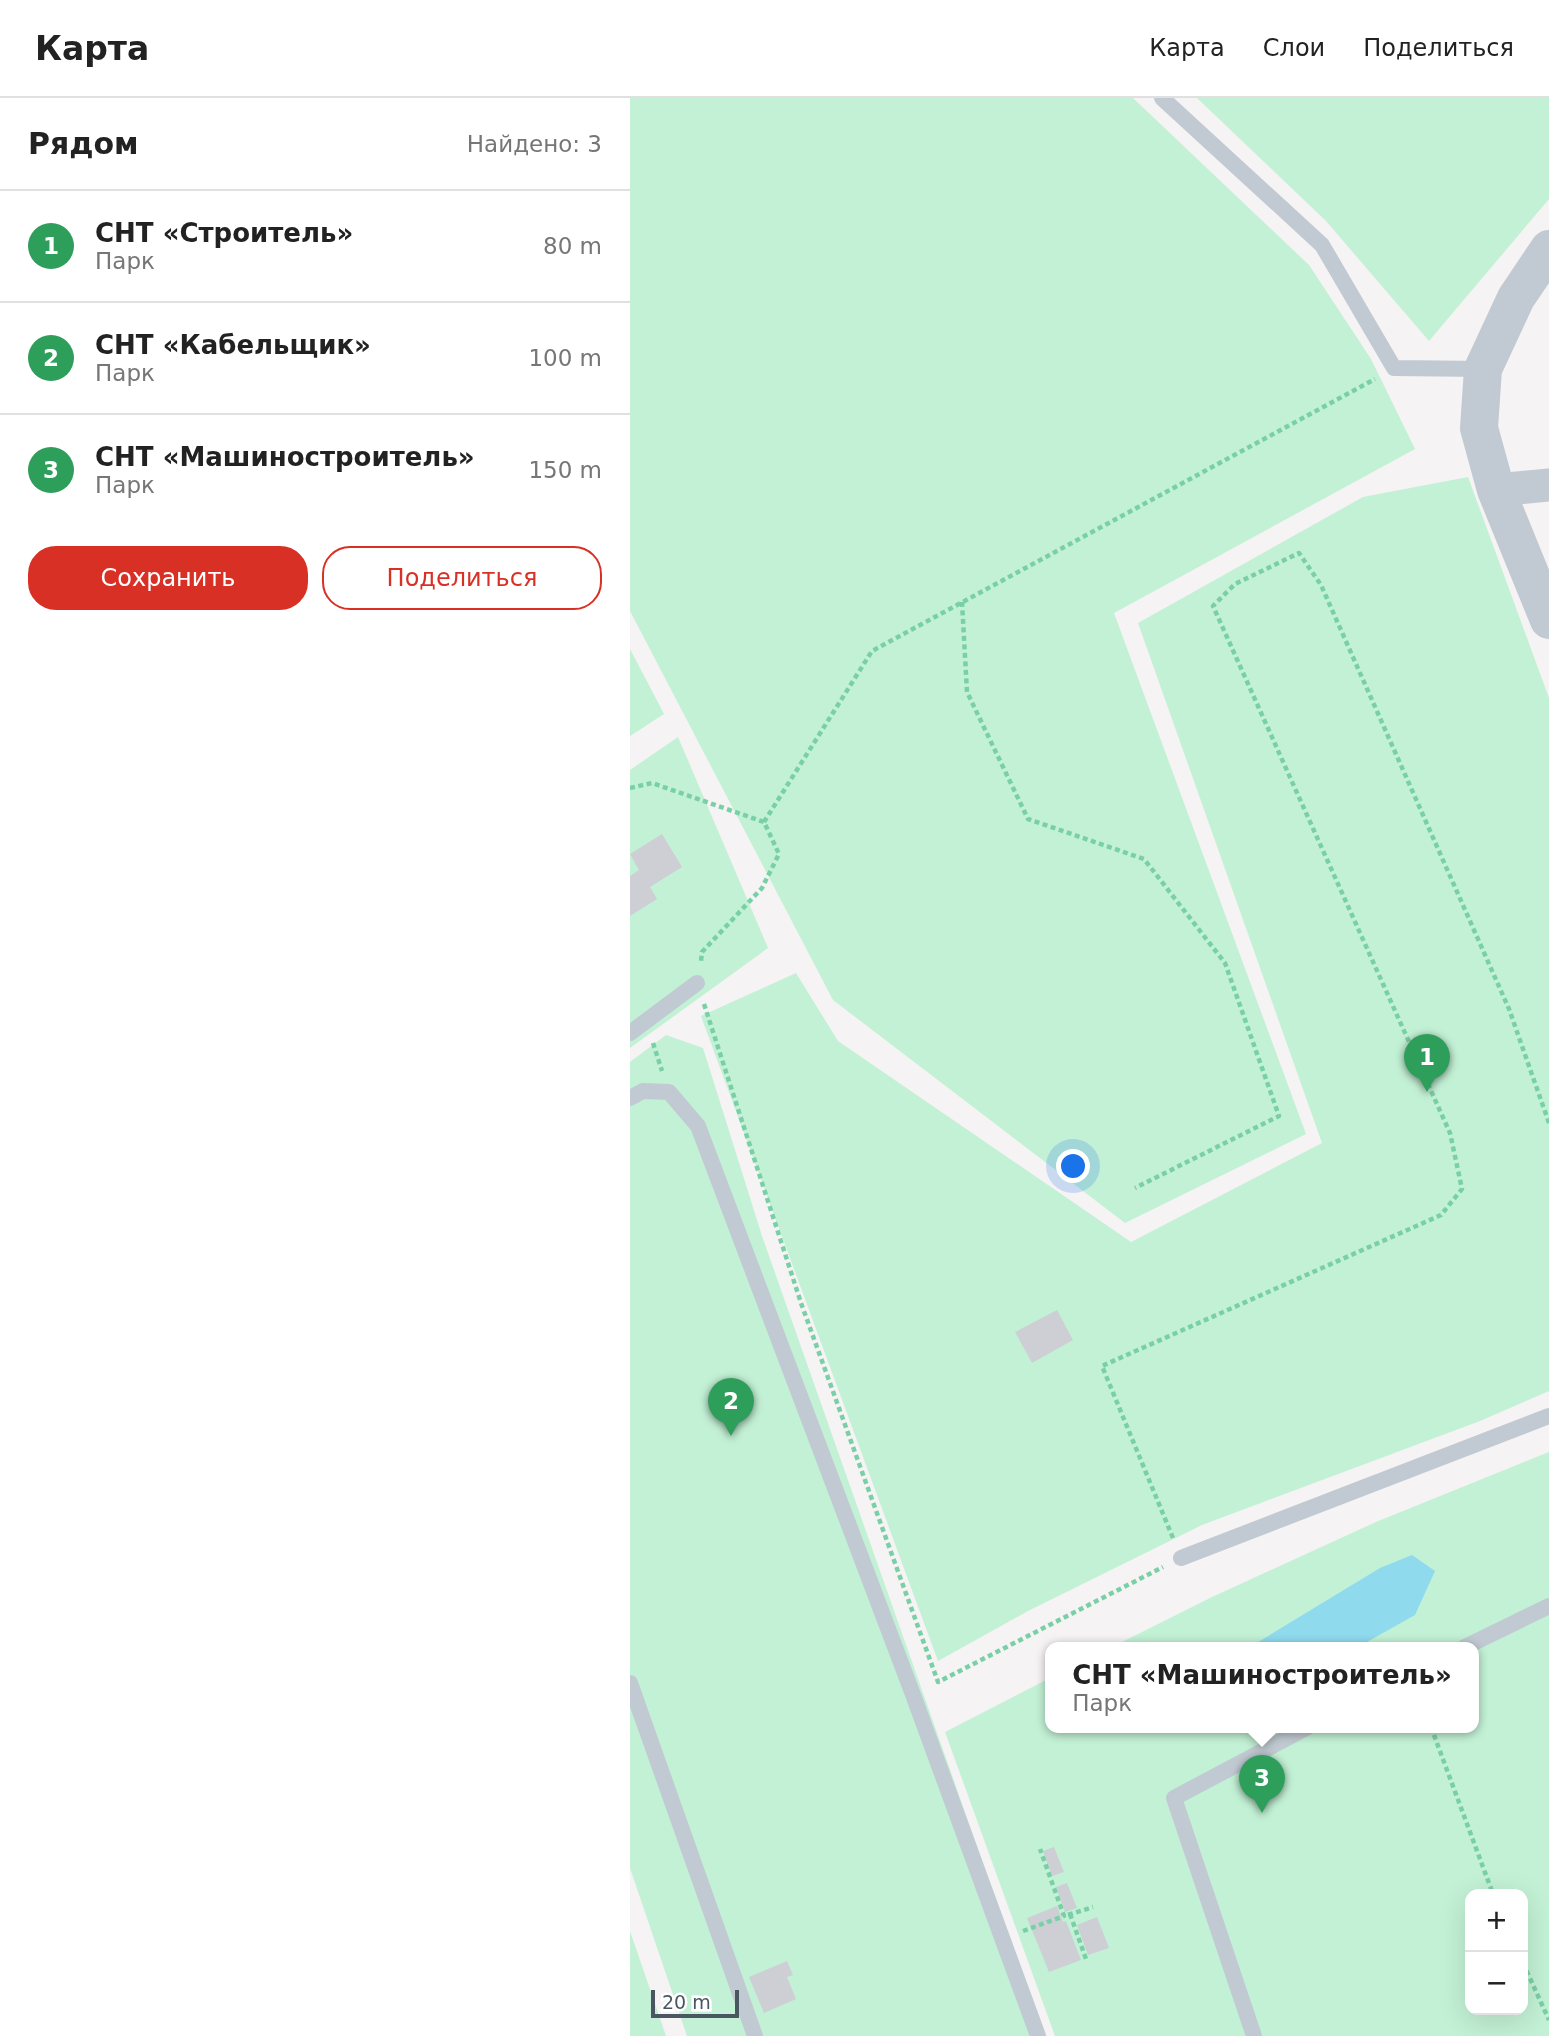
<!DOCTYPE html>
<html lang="ru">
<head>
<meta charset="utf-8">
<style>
	body { margin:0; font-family:"DejaVu Sans",sans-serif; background:#f6f6f6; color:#222 }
	.controls { position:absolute; right:21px; bottom:21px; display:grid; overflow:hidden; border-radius:14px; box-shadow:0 7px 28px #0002 }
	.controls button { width:63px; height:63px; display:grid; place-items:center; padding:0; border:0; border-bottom:2px solid #e0e0e0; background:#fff; color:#222; font:35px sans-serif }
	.scale { position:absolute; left:21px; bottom:18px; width:88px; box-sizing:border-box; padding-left:7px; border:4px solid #4a5661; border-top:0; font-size:19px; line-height:24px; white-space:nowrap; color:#4a5661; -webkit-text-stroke:5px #fff; paint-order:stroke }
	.you { position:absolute; left:444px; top:1069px; width:24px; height:24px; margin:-18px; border:5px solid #fff; border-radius:50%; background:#1a73e8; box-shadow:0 0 0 10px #1a73e833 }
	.badge { display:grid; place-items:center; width:46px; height:46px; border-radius:50%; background:#d93025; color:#fff; font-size:23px; font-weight:700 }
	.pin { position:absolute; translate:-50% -58px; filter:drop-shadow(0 2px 4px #0008) }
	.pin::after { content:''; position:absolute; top:37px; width:24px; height:21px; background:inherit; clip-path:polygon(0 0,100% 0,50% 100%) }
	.popup { position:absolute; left:415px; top:1544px; width:434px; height:91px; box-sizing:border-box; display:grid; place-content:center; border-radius:14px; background:#fff; filter:drop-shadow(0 2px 5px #0005); font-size:23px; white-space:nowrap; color:#767676 }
	.popup b { font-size:26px; color:#222 }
	.popup::after { content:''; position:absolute; left:50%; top:100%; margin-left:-14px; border:14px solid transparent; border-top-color:#fff }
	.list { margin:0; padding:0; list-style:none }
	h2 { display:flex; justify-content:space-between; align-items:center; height:91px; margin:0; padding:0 28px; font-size:30px }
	h2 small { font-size:23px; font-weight:400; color:#767676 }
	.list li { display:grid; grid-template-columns:46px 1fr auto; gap:21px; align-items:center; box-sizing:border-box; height:112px; padding:0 28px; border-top:2px solid #e0e0e0 }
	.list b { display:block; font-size:26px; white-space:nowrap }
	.list p { margin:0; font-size:23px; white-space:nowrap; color:#767676 }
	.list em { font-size:23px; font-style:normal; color:#767676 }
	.actions { display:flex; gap:14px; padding:21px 28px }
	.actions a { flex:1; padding:16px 0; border:2px solid #d93025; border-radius:28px; text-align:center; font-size:24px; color:#d93025 }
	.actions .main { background:#d93025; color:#fff }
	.map { position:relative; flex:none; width:919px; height:1938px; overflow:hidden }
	header { display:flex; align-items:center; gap:42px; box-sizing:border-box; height:98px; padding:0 35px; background:#fff; border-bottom:2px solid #e0e0e0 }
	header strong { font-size:33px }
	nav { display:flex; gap:38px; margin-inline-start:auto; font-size:24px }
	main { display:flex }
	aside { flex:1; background:#fff }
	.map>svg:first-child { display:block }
	.green { fill:#c3f1d5; fill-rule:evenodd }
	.water { fill:#90daee }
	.building { fill:#cdcfd5 }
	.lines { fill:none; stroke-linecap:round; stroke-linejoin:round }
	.path { stroke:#7ad0a6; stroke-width:4.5; stroke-dasharray:5 3.5; stroke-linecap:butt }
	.service { stroke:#c1cad2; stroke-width:16 }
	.minor { stroke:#c1cad2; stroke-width:33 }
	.tertiary { stroke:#c1cad2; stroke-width:38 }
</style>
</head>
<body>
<header>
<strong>Карта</strong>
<nav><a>Карта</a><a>Слои</a><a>Поделиться</a></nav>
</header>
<main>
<aside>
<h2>Рядом<small>Найдено: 3</small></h2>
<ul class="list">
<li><span class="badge" style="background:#2e9e5b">1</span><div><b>СНТ «Строитель»</b><p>Парк</p></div><em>80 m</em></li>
<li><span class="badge" style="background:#2e9e5b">2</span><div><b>СНТ «Кабельщик»</b><p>Парк</p></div><em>100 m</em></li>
<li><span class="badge" style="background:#2e9e5b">3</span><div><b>СНТ «Машиностроитель»</b><p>Парк</p></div><em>150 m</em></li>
</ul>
<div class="actions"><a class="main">Сохранить</a><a>Поделиться</a></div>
</aside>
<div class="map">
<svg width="919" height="1938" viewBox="0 0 919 1938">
	<rect width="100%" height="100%" fill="#f5f3f3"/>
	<g class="green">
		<path d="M0,0H503L679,167L741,261L785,351L484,515L676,1036L495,1125L203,902L0,513Z"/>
		<path d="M567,0H919V101L799,243L696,123Z"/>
		<path d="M838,379L919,600V1293L850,1323L572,1427L398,1513L308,1563L71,918L166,875L208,943L501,1144L692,1045L508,525L733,399Z"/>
		<path d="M0,551L34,616L0,638Z"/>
		<path d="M48,639L138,850L0,950V672Z"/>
		<path d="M36,937L73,950L132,1138L355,1771L406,1938H57L0,1770V964Z"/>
		<path d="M919,1354V1938H425L315,1634L420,1580V1629H844V1549H482L580,1500L746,1424ZM840,1796H893V1912H840Z"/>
		<path d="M0,1833L36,1938H0Z"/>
	</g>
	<path class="water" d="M782,1457L805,1473L785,1517L728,1549H620L750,1470Z"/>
	<g class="building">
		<path d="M32,736L52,769L20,789L27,801L0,818V778L9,772L0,756Z"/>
		<path d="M427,1212L443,1242L402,1265L385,1234Z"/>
		<path d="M424,1749L434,1774L422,1778L413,1753Z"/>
		<path d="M437,1785L447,1810L435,1814L426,1789Z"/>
		<path d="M427,1808L433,1824L436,1823L451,1862L419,1874L397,1820Z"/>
		<path d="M467,1819L479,1850L458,1857L447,1827Z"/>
		<path d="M157,1863L163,1877L157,1879L166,1901L134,1915L119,1879Z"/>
	</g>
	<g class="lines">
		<g class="path">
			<path d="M332,504L337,594L398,721L514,761L595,865L649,1018L505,1090"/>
			<path d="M0,690L22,685L134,724L149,756L132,790L72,854L71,863"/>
			<path d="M134,724L242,553L745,281"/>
			<path d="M74,906L171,1205L308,1584L533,1469"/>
			<path d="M23,945L32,973"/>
			<path d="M543,1440L472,1268L811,1117L832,1091L820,1035L583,508L605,486L669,455L691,487L879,911L919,1025"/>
			<path d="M801,1629L863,1796"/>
			<path d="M440,1816L456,1861"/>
			<path d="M438,1817L463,1809"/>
			<path d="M393,1833L434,1818L410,1751"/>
			<path d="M893,1865L919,1922"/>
		</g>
		<g class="service">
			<path d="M532,0L692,147L764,270L853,271"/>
			<path d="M0,935L67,885"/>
			<path d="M0,1000L13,993L39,994L68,1028L282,1594L408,1938"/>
			<path d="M551,1460L919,1318"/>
			<path d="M835,1549L919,1508"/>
			<path d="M0,1585L125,1938"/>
			<path d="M624,1938L544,1700L678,1629"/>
		</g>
		<path class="minor" d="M866,392L919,387"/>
		<path class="tertiary" d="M919,151L886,200L853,271L849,330L866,392L919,522"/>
	</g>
</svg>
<div class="controls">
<button>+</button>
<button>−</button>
</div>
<div class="scale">20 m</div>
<div class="you"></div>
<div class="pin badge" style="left:797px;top:994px;background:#2e9e5b">1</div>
<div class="pin badge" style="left:101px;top:1338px;background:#2e9e5b">2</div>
<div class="pin badge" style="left:632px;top:1715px;background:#2e9e5b">3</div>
<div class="popup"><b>СНТ «Машиностроитель»</b>Парк</div>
</div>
</main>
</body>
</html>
